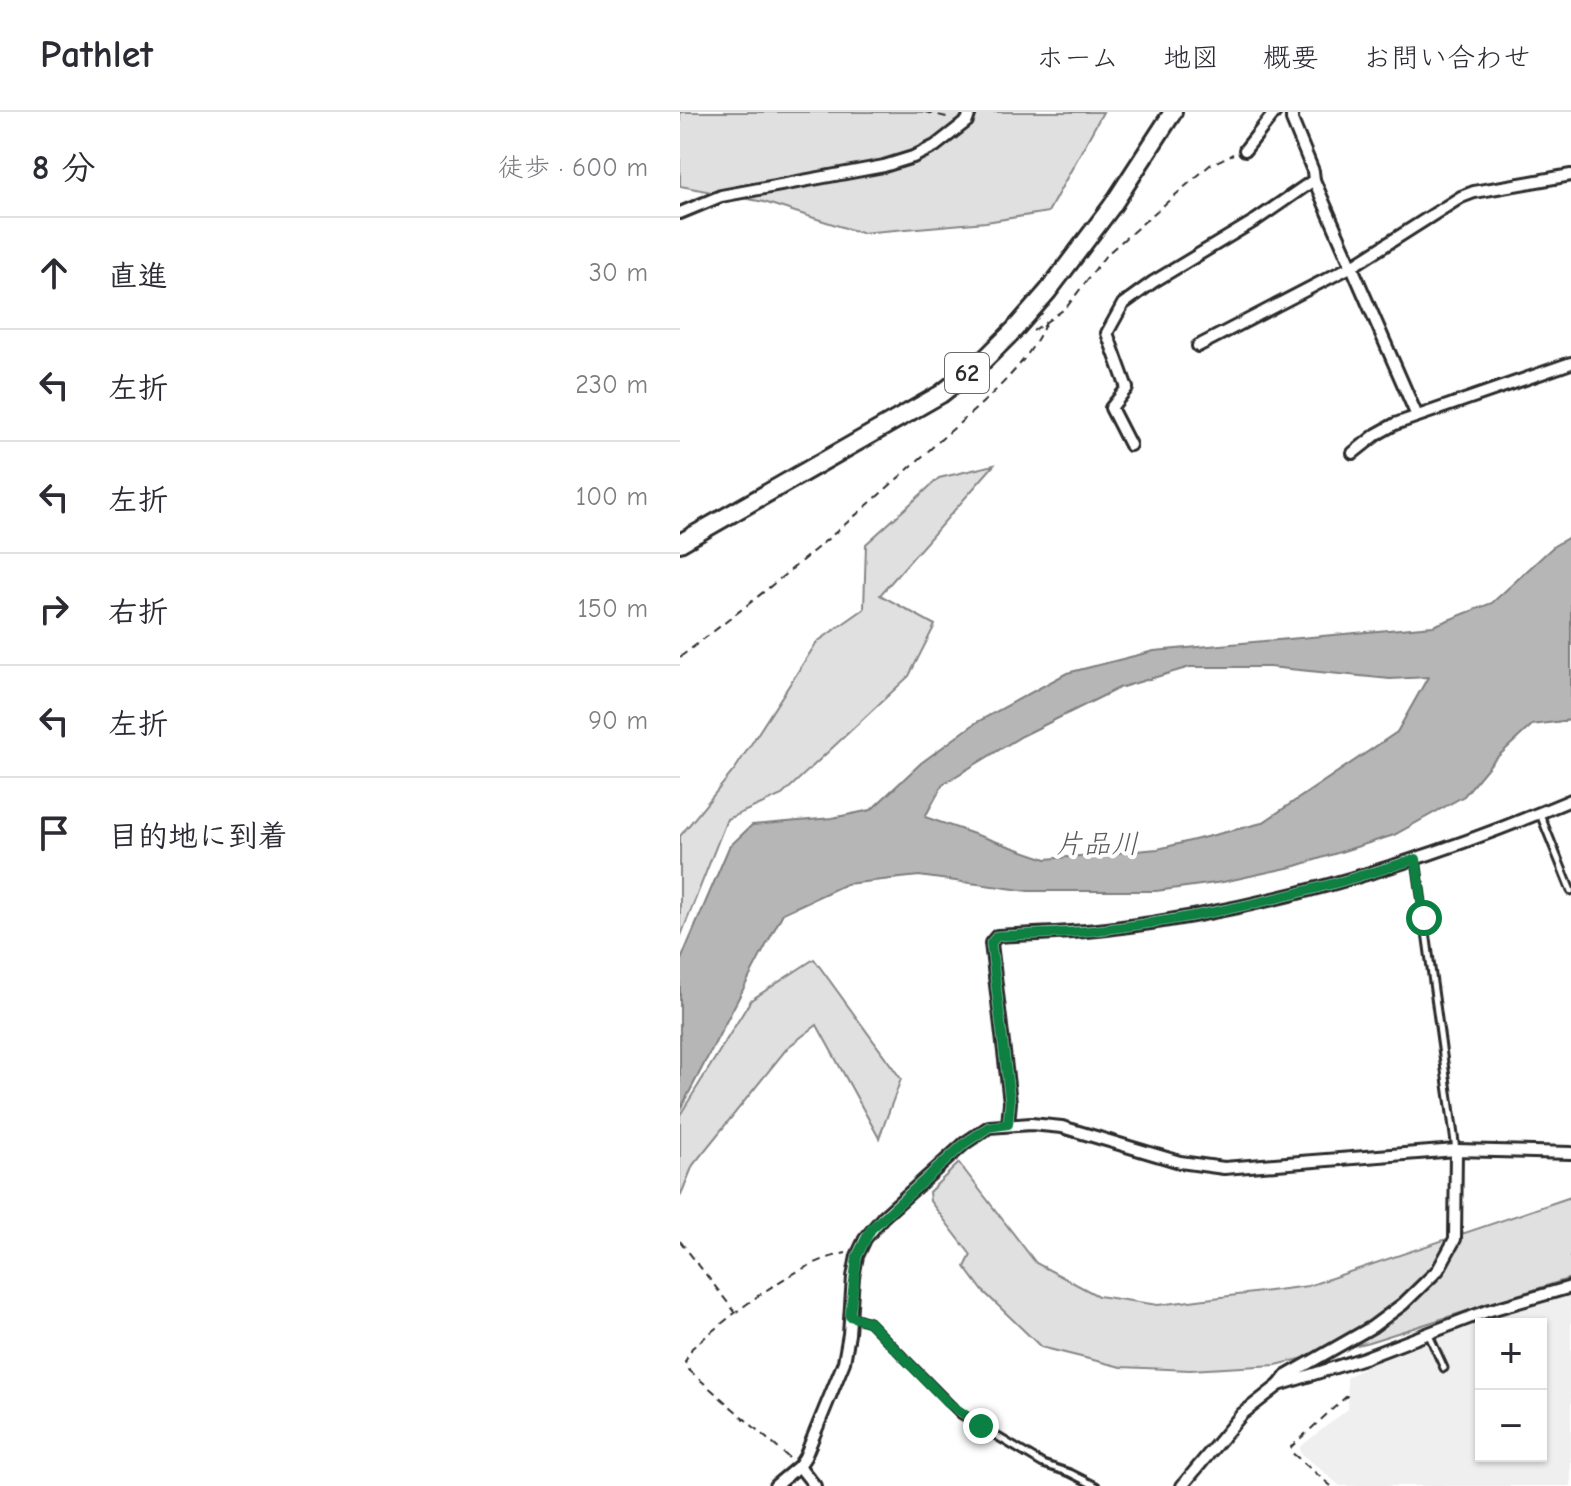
<!DOCTYPE html>
<html lang="ja">
<head>
<meta charset="utf-8">
<style>
	body { margin:0; font-family:"Comic Neue","Klee One",sans-serif; background:#f2f2f3; color:#2b2b33 }
	.controls { position:absolute; right:24px; bottom:24px; display:grid; overflow:hidden; border-radius:0px; box-shadow:0 2px 6px #0004 }
	.controls button { width:72px; height:72px; display:grid; place-items:center; padding:0; border:0; border-bottom:2px solid #e1e1e2; background:#fff; color:#2b2b33; font:40px sans-serif }
	.stop { position:absolute; width:24px; height:24px; margin:-18px; border:6px solid #0b8043; border-radius:50%; background:#fff }
	.stop.end { background:#0b8043; border-color:#fff; box-shadow:0 2px 8px #0008 }
	.list { margin:0; padding:0; list-style:none }
	h2 { display:flex; justify-content:space-between; align-items:center; height:104px; margin:0; padding:0 32px; font-size:34px }
	h2 small { font-size:26px; font-weight:400; color:#7c7c81 }
	.list li { display:grid; grid-template-columns:52px 1fr auto; gap:24px; align-items:center; box-sizing:border-box; height:112px; padding:0 32px; border-top:2px solid #e1e1e2 }
	.list b { display:block; font-size:30px; white-space:nowrap }
	.list em { font-size:26px; font-style:normal; color:#7c7c81 }
	.icon { flex:none; width:44px; height:44px; fill:none; stroke:currentColor; stroke-width:2; stroke-linecap:round; stroke-linejoin:round }
	.map { position:relative; flex:none; width:891px; height:1374px; overflow:hidden }
	header { display:flex; align-items:center; gap:48px; box-sizing:border-box; height:112px; padding:0 40px; background:#fff; border-bottom:2px solid #e1e1e2 }
	header strong { font-size:38px }
	nav { display:flex; gap:44px; margin-inline-start:auto; font-size:28px }
	main { display:flex }
	aside { flex:1; background:#fff }
	.map>svg:first-child { display:block }
	.built { fill:#efefef; fill-rule:evenodd }
	.green { fill:#e0e0e0; stroke:#868686; stroke-width:2 }
	.water { fill:#b6b6b6; stroke:#7e7e7e; stroke-width:2; fill-rule:evenodd }
	.lines { fill:none; stroke-linecap:round; stroke-linejoin:round }
	.service-casing { stroke:#2b2b2b; stroke-width:11 }
	.minor-casing { stroke:#2b2b2b; stroke-width:16 }
	.primary-casing { stroke:#2b2b2b; stroke-width:22 }
	.path { stroke:#2b2b2b; stroke-width:2; stroke-dasharray:8 6; stroke-linecap:butt }
	.service { stroke:#fff; stroke-width:5 }
	.minor { stroke:#fff; stroke-width:10 }
	.primary { stroke:#fff; stroke-width:16 }
	.route { stroke:#0b8043; stroke-width:10 }
	.labels { text-anchor:middle; dominant-baseline:central; stroke-width:8; stroke-linejoin:round; paint-order:stroke }
	.shield { fill:#fff; stroke:#6b6b6b; stroke-width:2 }
	.shield-label { font-size:24px; font-weight:bold; fill:#2b2b2b }
	.water-label { font-size:28px; font-style:italic; fill:#5c5c5c; stroke:#fff }
</style>
</head>
<body>
<header>
<strong>Pathlet</strong>
<nav><a>ホーム</a><a>地図</a><a>概要</a><a>お問い合わせ</a></nav>
</header>
<main>
<aside>
<h2>8 分<small>徒歩 · 600 m</small></h2>
<ul class="list">
<li><svg class="icon" aria-label="ahead" viewBox="0 0 24 24"><path d="M12 20V5M6 11l6-6 6 6"/></svg><div><b>直進</b></div><em>30 m</em></li>
<li><svg class="icon" aria-label="left" viewBox="0 0 24 24"><path d="M17 20v-9H6M10 6l-5 5 5 5"/></svg><div><b>左折</b></div><em>230 m</em></li>
<li><svg class="icon" aria-label="left" viewBox="0 0 24 24"><path d="M17 20v-9H6M10 6l-5 5 5 5"/></svg><div><b>左折</b></div><em>100 m</em></li>
<li><svg class="icon" aria-label="right" viewBox="0 0 24 24"><path d="M7 20v-9h11M14 6l5 5-5 5"/></svg><div><b>右折</b></div><em>150 m</em></li>
<li><svg class="icon" aria-label="left" viewBox="0 0 24 24"><path d="M17 20v-9H6M10 6l-5 5 5 5"/></svg><div><b>左折</b></div><em>90 m</em></li>
<li><svg class="icon" aria-label="arrive" viewBox="0 0 24 24"><path d="M6 21V4h12l-3 4 3 4H6"/></svg><div><b>目的地に到着</b></div></li>
</ul>
</aside>
<div class="map">
<svg width="891" height="1374" viewBox="0 0 891 1374">
	<rect width="100%" height="100%" fill="#fff"/>
	<filter id="ink" filterUnits="userSpaceOnUse"><feTurbulence type="fractalNoise" baseFrequency=".0125" numOctaves="2"/><feDisplacementMap in="SourceGraphic" scale="16" xChannelSelector="R" yChannelSelector="G"/><feConvolveMatrix kernelMatrix="1 2 1 2 8 2 1 2 1" color-interpolation-filters="sRGB"/></filter>
	<g filter="url(#ink)">
		<path class="built" d="M886,1182H891V1374H660L620,1340V1335L668,1297L667,1265L712,1241L762,1221ZM801,1212H861V1344H801Z"/>
		<g class="green">
			<path d="M0,0H423L368,100L306,110L181,121L84,90L0,74Z"/>
			<path d="M314,353L200,483L255,513L229,564L102,683L47,707L0,826V724L55,657L137,530L184,497L186,432L259,366Z"/>
			<path d="M134,847L221,967L199,1026L137,913L108,935L13,1053L0,1085V1003L71,888Z"/>
			<path d="M279,1051L356,1151L418,1184L478,1193L628,1174L891,1085V1166L689,1230L596,1253L510,1258L441,1255L361,1235L303,1179L285,1155L291,1143L250,1089L249,1080Z"/>
		</g>
		<path class="water" d="M891,424V608L852,613L813,649L784,684L714,723L616,754L543,770L476,779H348L239,764L166,772L103,801L0,998V850L49,735L72,713L152,706L191,698L241,651L297,610L387,561L474,539L753,514L812,491L874,434ZM510,555H589L710,567L748,565L717,620L582,711L478,737L366,747L245,705L263,672L342,624L439,576Z"/>
		<g class="lines">
			<defs>
				<g id="service">
					<path d="M860,702L891,779"/>
					<path d="M736,747L776,1038"/>
					<path d="M171,1204L189,1210L280,1302L363,1352L390,1361L416,1374"/>
					<path d="M748,1221L764,1256"/>
				</g>
				<g id="minor">
					<path d="M565,38L595,0"/>
					<path d="M634,68L737,304"/>
					<path d="M0,101L41,84L204,54L233,45L255,34L287,9L290,0"/>
					<path d="M518,234L674,153L781,85L794,80L891,63"/>
					<path d="M450,333L431,296L447,276L427,221L443,192L473,170L576,108L634,68L633,59L612,8V0"/>
					<path d="M673,341L697,322L715,312L891,251"/>
					<path d="M328,1012L330,990L311,831L317,824C353,822 391,821 427,817C586,798 744,750 891,688"/>
					<path d="M599,1273L606,1264L692,1215L723,1192L758,1158L775,1127L776,1038"/>
					<path d="M119,1354L135,1374"/>
					<path d="M95,1374L119,1354L125,1345L164,1250L169,1222L173,1165L177,1144L185,1127L203,1105L285,1031L309,1015L351,1012L382,1015L500,1050L544,1056L776,1038L891,1041"/>
					<path d="M502,1374L562,1302L599,1273L684,1246L807,1199L891,1175"/>
				</g>
				<path id="primary" d="M0,431L261,282L303,249L334,218L368,179L432,94L493,0"/>
			</defs>
			<use href="#service" class="service-casing"/>
			<use href="#minor" class="minor-casing"/>
			<use href="#primary" class="primary-casing"/>
			<g class="path">
				<path d="M245,0L271,6"/>
				<path d="M353,219L386,196L426,143L530,53L553,42"/>
				<path d="M0,545C89,478 175,406 257,331C296,296 345,259 366,210"/>
				<path d="M0,1129L55,1200"/>
				<path d="M109,1346L9,1258L5,1250L12,1236C54,1201 112,1152 166,1141"/>
				<path d="M651,1374L611,1340V1335L668,1283"/>
			</g>
			<use href="#service" class="service"/>
			<use href="#minor" class="minor"/>
			<use href="#primary" class="primary"/>
		</g>
	</g>
	<g class="lines" filter="url(#ink)">
		<path class="route" d="M301,1314L268,1291L189,1210L170,1204L177,1144L191,1117L285,1031L309,1015L328,1012L330,990L311,831L317,824C353,822 390,822 427,817C531,805 636,779 736,747L744,806"/>
	</g>
	<g class="labels">
		<rect class="shield" x="265" y="241" width="44" height="40" rx="6"/>
		<g class="shield-label">
			<text x="287" y="261">62</text>
		</g>
		<g class="water-label">
			<text x="417" y="732">片品川</text>
		</g>
	</g>
</svg>
<div class="controls">
<button>+</button>
<button>−</button>
</div>
<div class="stop" style="left:744px;top:806px"></div>
<div class="stop end" style="left:301px;top:1314px"></div>
</div>
</main>
</body>
</html>
